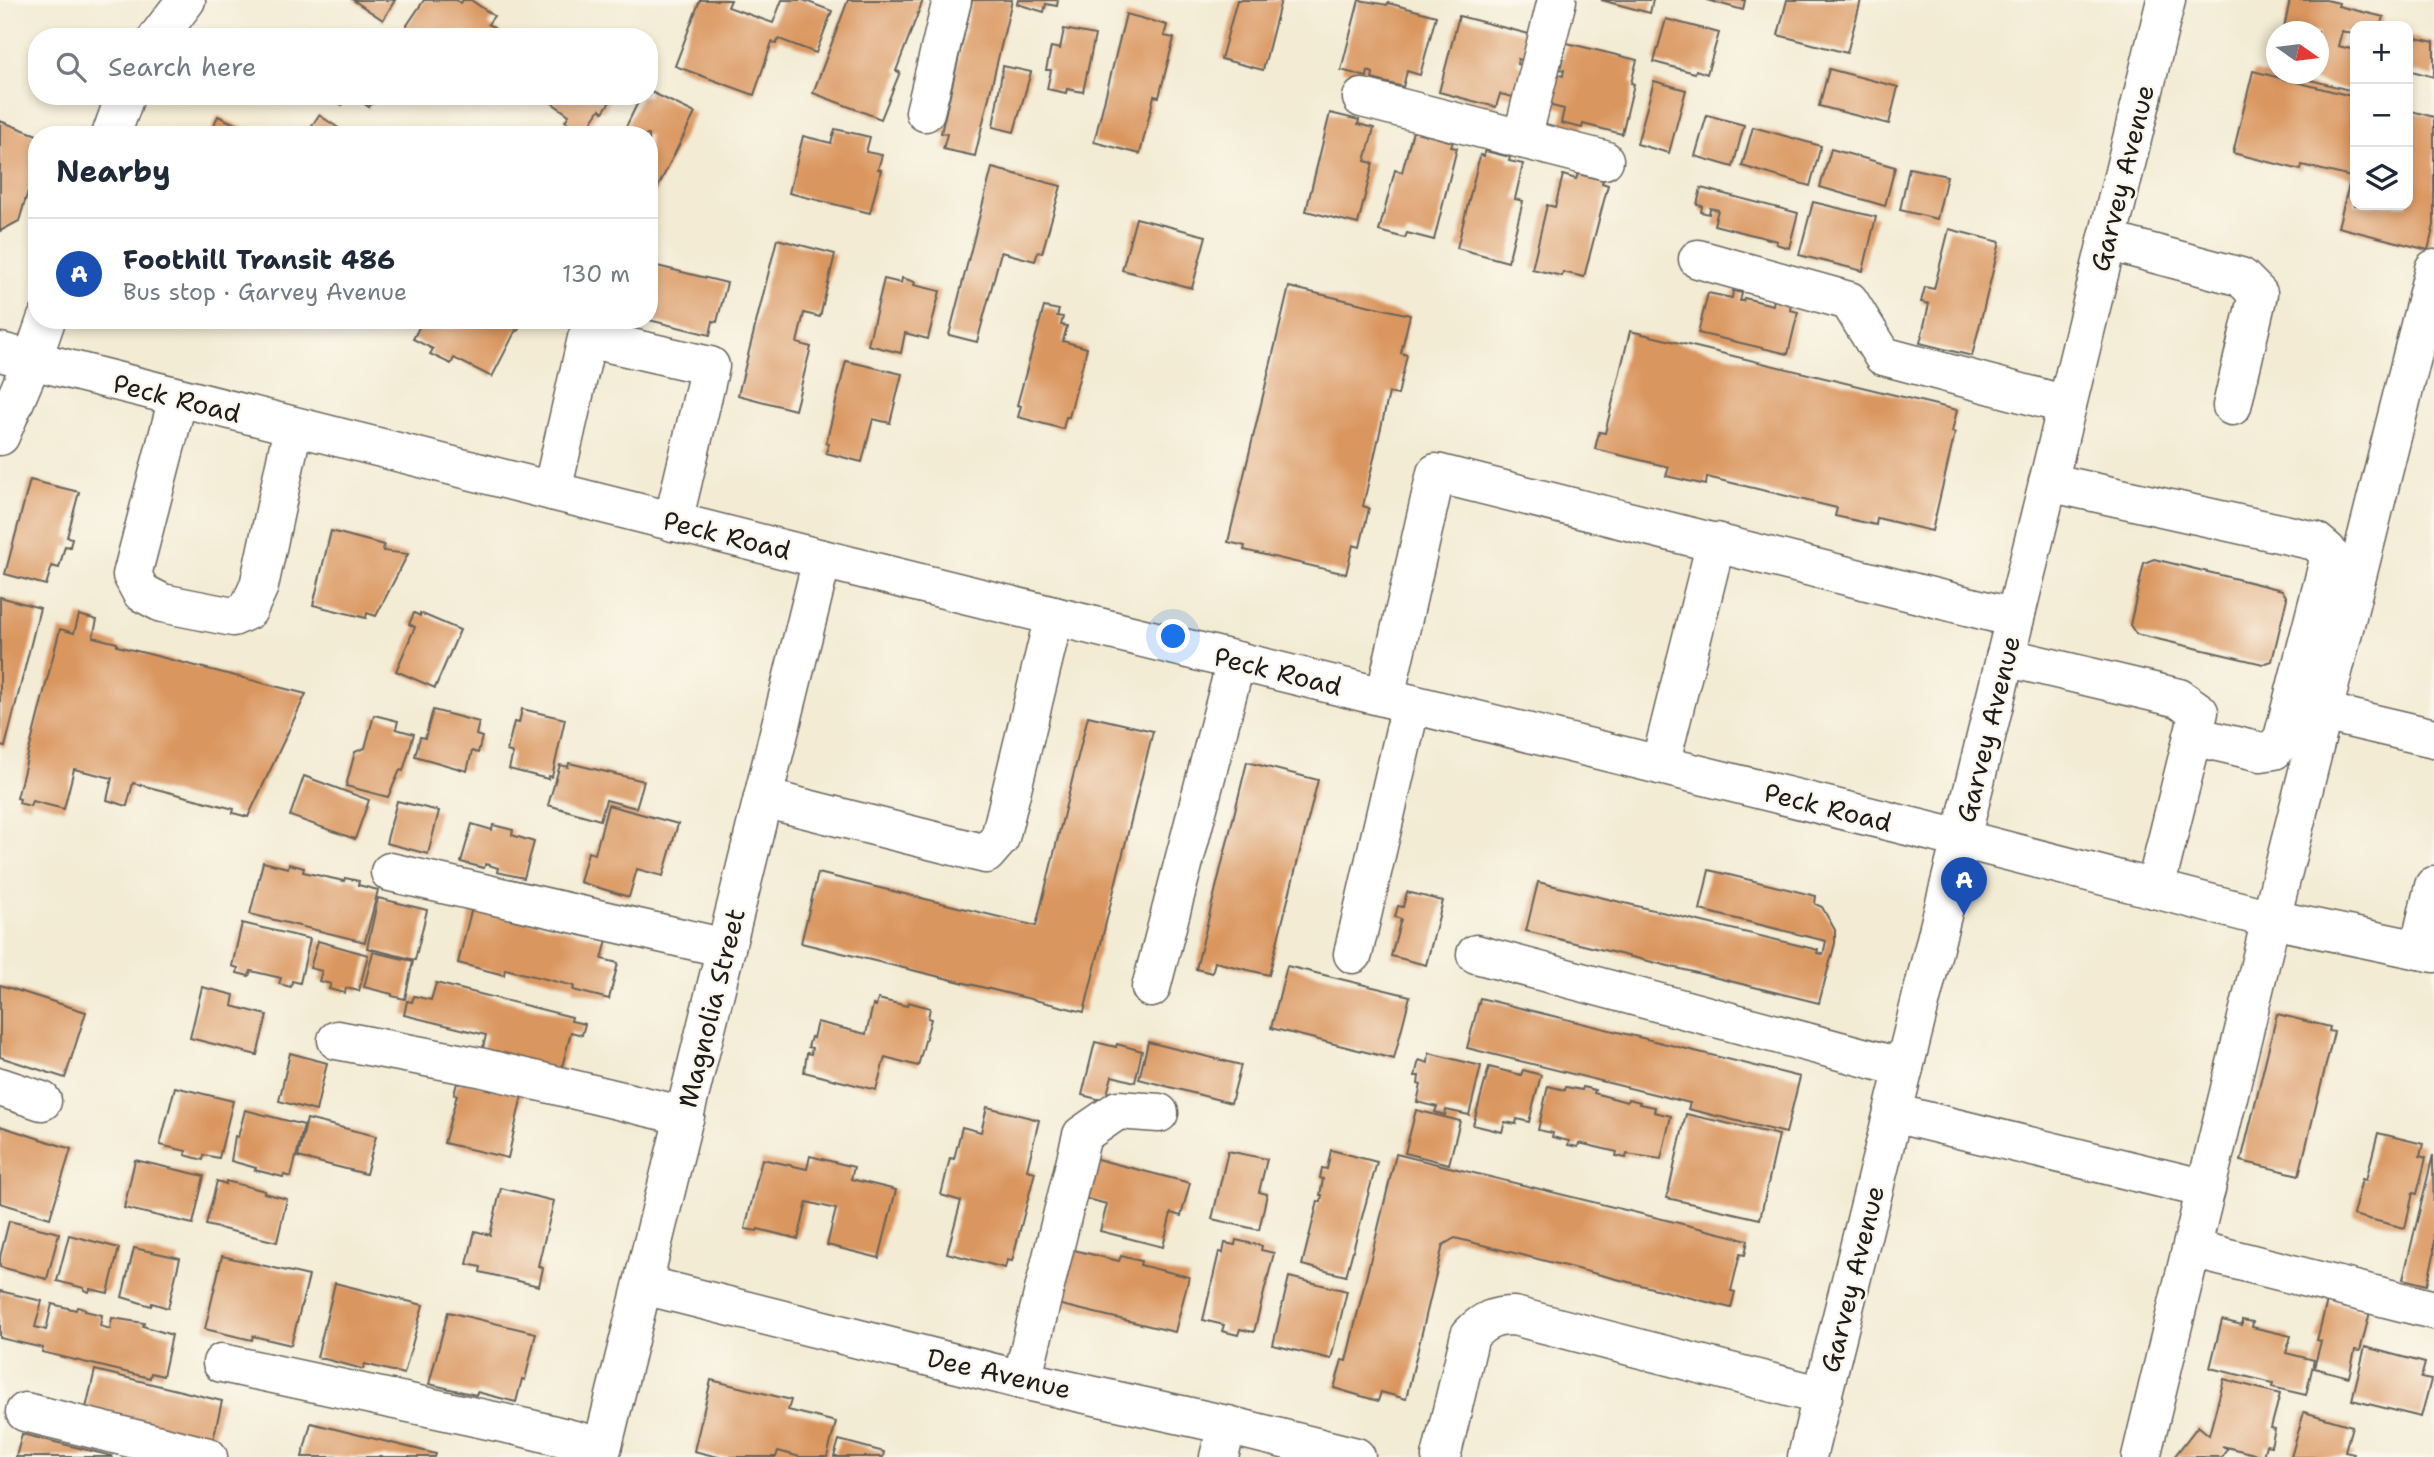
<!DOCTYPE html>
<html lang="en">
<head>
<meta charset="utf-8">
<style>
	body { margin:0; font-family:"Shantell Sans",sans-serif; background:#f2f2f3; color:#1f2937 }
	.controls { position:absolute; right:21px; top:21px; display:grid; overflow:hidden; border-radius:14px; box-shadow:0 4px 10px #0003 }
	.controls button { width:63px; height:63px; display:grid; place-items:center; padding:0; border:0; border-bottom:2px solid #e0e1e3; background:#fff; color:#1f2937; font:35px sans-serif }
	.compass { position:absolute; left:2266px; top:21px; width:63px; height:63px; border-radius:50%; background:#fff; box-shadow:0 4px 10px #0003; rotate:104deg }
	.you { position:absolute; left:1174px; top:637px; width:24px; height:24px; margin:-18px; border:5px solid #fff; border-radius:50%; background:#1a73e8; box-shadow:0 0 0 10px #1a73e833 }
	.badge { display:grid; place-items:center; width:46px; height:46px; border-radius:50%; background:#db2777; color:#fff; font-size:23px; font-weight:700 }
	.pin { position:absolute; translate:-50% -58px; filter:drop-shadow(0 2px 4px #0008) }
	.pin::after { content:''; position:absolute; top:37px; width:24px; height:21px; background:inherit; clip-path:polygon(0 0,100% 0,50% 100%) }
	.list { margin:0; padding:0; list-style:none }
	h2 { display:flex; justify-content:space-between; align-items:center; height:91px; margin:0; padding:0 28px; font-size:30px }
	h2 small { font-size:23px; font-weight:400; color:#747a83 }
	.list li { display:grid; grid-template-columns:46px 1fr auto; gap:21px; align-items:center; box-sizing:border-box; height:112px; padding:0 28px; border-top:2px solid #e0e1e3 }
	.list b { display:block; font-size:26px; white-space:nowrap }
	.list p { margin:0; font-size:23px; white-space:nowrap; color:#747a83 }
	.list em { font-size:23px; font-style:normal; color:#747a83 }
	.icon { flex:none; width:38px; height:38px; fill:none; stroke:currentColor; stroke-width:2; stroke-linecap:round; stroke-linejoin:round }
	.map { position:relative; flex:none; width:2434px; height:1457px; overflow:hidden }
	.search { position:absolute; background:#fff; box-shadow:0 4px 10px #0003; left:28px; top:28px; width:630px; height:77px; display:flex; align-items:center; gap:18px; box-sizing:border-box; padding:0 24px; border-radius:28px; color:#747a83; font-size:26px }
	.panel { position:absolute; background:#fff; box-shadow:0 4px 10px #0003; left:28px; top:126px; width:630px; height:203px; border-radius:28px }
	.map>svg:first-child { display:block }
	.building { fill:#da965f }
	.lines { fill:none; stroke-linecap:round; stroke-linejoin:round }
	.minor-casing { stroke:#67645c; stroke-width:41 }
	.major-casing { stroke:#67645c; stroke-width:41 }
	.minor { stroke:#fff; stroke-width:38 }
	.major { stroke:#fff; stroke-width:38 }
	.labels { text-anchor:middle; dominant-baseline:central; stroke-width:5; stroke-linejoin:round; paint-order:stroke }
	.street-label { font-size:26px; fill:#1c1c1c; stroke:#fbf7ec }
</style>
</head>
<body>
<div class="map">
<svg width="2434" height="1457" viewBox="0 0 2434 1457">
	<rect width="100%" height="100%" fill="#fbf7ec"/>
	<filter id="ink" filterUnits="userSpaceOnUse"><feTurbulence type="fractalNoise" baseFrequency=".0143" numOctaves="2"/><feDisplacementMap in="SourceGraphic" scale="14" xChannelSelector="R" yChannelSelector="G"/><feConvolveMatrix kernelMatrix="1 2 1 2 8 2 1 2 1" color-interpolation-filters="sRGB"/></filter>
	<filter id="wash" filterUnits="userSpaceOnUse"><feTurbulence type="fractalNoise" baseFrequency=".00686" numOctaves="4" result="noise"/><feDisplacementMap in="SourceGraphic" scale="28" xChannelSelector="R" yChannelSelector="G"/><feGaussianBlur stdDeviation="1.57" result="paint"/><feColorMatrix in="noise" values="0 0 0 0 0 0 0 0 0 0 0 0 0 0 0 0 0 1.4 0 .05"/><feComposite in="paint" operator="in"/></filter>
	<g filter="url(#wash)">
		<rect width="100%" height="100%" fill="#f3ebd3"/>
		<g id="blocks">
			<g class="building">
				<path d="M353,0H395L383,20Z"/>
				<path d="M424,0H456L461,3L463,0H471L494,16L488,24L507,37H399Z"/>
				<path d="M700,0H731L728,7L773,23L782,0H803L832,11L816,53L779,39L776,44L772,42L754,95L675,66Z"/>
				<path d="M848,0H923L896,71L900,72L881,119L813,93Z"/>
				<path d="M972,0H1012L975,156L943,149L947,134L941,133Z"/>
				<path d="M1018,0H1058L1057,6L1046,4L1044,12L1017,4Z"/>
				<path d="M1237,0H1281L1263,70L1221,59Z"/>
				<path d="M1359,0L1387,5L1388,3L1436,16L1420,75L1407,71L1403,87L1372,79L1373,73L1368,71L1367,77L1341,70Z"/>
				<path d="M1601,0H1653L1650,13Z"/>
				<path d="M1707,0H1745L1743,10Z"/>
				<path d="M1787,0H1861L1847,53L1778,35Z"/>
				<path d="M2290,0H2326L2339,3L2338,6L2384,17L2381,26H2355V35L2342,31L2338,46L2355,50V66L2349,90L2287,74H2318V32H2283Z"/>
				<path d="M1126,14L1167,25L1164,36L1174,38L1159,97L1154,96L1140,154L1094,142Z"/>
				<path d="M1459,16L1529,34L1522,60L1518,59L1517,64L1525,66L1517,98L1500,94L1496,107L1439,92Z"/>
				<path d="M1666,19L1719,33L1707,74L1696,70L1695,73L1654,62Z"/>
				<path d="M312,28L326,37H307Z"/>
				<path d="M1064,29L1095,35L1083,92L1067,89L1066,93L1047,89L1051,70H1046L1051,47L1060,49Z"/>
				<path d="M2408,36L2434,42V77L2408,70Z"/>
				<path d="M1567,43L1637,60L1631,83L1634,84L1622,134L1583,124L1582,128L1561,123L1564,109L1548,105L1556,74L1563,76L1564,70L1560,69Z"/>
				<path d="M1003,66L1031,72L1014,132L993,127Z"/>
				<path d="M1829,69L1898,87L1889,124L1819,106Z"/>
				<path d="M2253,71L2355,97V205H2408V110L2434,117V225L2428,250L2338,227L2351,177L2302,165L2301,170L2233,153Z"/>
				<path d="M1654,81L1686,90L1669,153L1637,144Z"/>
				<path d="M649,91L695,113L649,205V135H622L641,96H649Z"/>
				<path d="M329,96H348L342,105Z"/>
				<path d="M353,96H376L369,107Z"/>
				<path d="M542,96H610L607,100L610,102L603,112L600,109L584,133L565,121L569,115Z"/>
				<path d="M1330,113L1359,120L1358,124L1374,128L1365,161L1373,163L1358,224L1306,211Z"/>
				<path d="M319,115L349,135H306Z"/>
				<path d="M1707,115L1744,125L1733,167L1695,156Z"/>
				<path d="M218,116L258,135H209Z"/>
				<path d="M0,121L37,135V155L34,163L36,164L19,221L0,231Z"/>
				<path d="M1753,127L1821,146L1810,186L1742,166Z"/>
				<path d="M835,129L870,137L866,152L882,155L878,169L881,170L870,213L789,193L803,136L831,143Z"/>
				<path d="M1413,131L1453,142L1451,147L1457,148L1434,240L1407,233L1405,238L1379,231L1395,170L1402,172Z"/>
				<path d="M1831,149L1895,167L1885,206L1820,187Z"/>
				<path d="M1485,151L1510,157L1509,161L1523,164L1515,199L1523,201L1508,262L1457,248L1480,155L1484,156Z"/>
				<path d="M992,168L1061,186L1042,253L1038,252L1035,261L1001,252L977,342L949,335Z"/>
				<path d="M1909,168L1947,176L1937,219L1900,210Z"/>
				<path d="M1578,174L1603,180L1602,183L1608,185L1584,277L1563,272L1562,276L1532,269L1547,205L1555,207L1563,175L1576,179Z"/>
				<path d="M1701,188L1798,213L1789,248L1776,244L1777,241L1714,225L1718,210L1710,208L1709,214L1701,212L1702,206L1697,205Z"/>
				<path d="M1813,202L1876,217L1863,271L1799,255Z"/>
				<path d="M1136,218L1206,236L1192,288L1122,270Z"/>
				<path d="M1949,229L2000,242L1972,356L1920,343L1929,304L1921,302L1925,287L1934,289Z"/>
				<path d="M777,239L835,254L820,317L804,313L797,343L811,347L795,410L738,395Z"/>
				<path d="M649,264L727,283L717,322L713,321L710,335L649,320Z"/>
				<path d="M902,278L915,282L914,285L940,291L928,339L905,333L901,353L868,345L884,279L901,283Z"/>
				<path d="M1289,287L1410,315L1401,353L1407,355L1398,395L1389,393L1363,506L1369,508L1360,547L1353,545L1346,574L1244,550L1245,546L1228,542Z"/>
				<path d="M1733,291L1742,293L1740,301H1743L1744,298L1773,305L1774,299L1791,304L1790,310L1798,312L1788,354L1698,333L1708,293L1732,298Z"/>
				<path d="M1044,307L1059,310L1057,316L1063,317L1061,325L1067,326L1063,341L1087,348L1069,417H1066L1063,429L1018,417L1021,406L1017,405Z"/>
				<path d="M423,320H523L518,331L516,330L492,377L454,358L451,364L430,354L433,349L413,339Z"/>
				<path d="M1630,331L1957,410L1952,432L1955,433L1932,531L1877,518L1876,525L1835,516L1837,508L1707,477L1706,485L1666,476L1669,467L1595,449L1599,432L1605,433Z"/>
				<path d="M846,361L902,374L890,423L873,419L862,462L826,453L829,444L826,443Z"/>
				<path d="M30,480L79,492L67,537L72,538L70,547L65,546L59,568L52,566L46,585L5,574Z"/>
				<path d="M331,531L384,545L383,551L408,554L376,616L367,613L366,618L313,605Z"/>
				<path d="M2154,559L2282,590L2287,598L2272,661L2263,664L2136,634L2130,625L2144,563Z"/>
				<path d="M0,597L40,608L5,747L0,746Z"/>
				<path d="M414,613L420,616V613L460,630L435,688L396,671L415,627L409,624Z"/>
				<path d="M79,615L97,620L93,637L117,643V646L306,694L248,817L233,813L234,809L133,783L127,806L107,800L112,778L74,769L64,809L32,801L30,806L19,803L20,799L17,798L60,629L74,633Z"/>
				<path d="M522,709L565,719L552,777L549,776L548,779L509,769L513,753L507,751L514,722L519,723Z"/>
				<path d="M433,710L479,722L476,735L482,737L478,753L472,751L467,771L415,756L420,737L425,738Z"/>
				<path d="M374,715L398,721L396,729L414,734L403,771L400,770L388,797L346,786L355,752L365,748Z"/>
				<path d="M1088,716L1153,731L1084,1012L801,943L818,873L1036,926Z"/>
				<path d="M1247,762L1318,780L1269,975L1215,962L1212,973L1196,969Z"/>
				<path d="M569,763L644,781L636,808L606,800L600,820L548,805L560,765L568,767Z"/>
				<path d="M304,776L369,800L355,839L290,816Z"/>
				<path d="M397,801L439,811L428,854L386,843Z"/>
				<path d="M608,805L678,824L663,876L637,869L629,897L580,882L588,852L595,854Z"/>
				<path d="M472,824L492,830L493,825L513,830L512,835L534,842L524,878L497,872L498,868L486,864L484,868L461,862Z"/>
				<path d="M263,862L288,868L289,864L304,868L303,872L344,881L345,878L359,881L358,885L378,890L365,942L250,914Z"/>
				<path d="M1709,870L1816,896L1815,904L1822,907L1835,930V943L1819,1003L1526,931L1538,882L1818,950L1817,953L1823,955L1826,941L1700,910Z"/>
				<path d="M1407,892L1443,901L1426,965L1391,956L1401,919L1395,917L1398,906L1403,907Z"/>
				<path d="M378,898L427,910L415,960L367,948Z"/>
				<path d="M472,907L607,940L602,959L618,963L609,999L573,990L574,986L505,969L504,975L458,963Z"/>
				<path d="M242,923L310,939L300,983L292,981L291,987L279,984L281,978L251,971L249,976L237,973L238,968L232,966Z"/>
				<path d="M318,941L368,955L359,991L346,988L345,993L329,989L331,984L319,981L322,971L310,968Z"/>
				<path d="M373,952L413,961L405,999L392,996V994L364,987Z"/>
				<path d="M1287,966L1410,996L1394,1059L1271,1028Z"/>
				<path d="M436,983L572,1017L571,1021L585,1024L582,1035L571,1032L561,1071L482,1052L486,1035L404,1015L407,1001L412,1002L414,996L431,1000Z"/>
				<path d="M0,985L86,1012L65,1078L0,1057Z"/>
				<path d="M202,987L234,995L232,1006L267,1015L257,1055L190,1038Z"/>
				<path d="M1480,998L1800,1077L1786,1133L1688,1109L1690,1103L1467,1048Z"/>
				<path d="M878,999L907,1006L908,1002L930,1008L928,1018L931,1019L918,1066L885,1057L876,1090L804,1072L807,1053L811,1054L812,1048L808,1047L811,1037L813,1038L817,1022L866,1034L873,1005L876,1006Z"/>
				<path d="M2277,1014L2330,1027L2329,1031L2334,1032L2299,1175L2241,1161Z"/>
				<path d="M1095,1042L1116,1047L1117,1044L1142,1051L1135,1082L1112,1076L1105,1101L1082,1095Z"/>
				<path d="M1148,1042L1241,1065L1231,1103L1139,1079Z"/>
				<path d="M290,1053L327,1063L316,1111L279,1101Z"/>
				<path d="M1429,1053L1481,1066L1469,1115L1446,1110L1445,1115L1435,1112L1437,1107L1417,1102L1421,1085L1418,1084L1419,1076H1415L1419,1060L1428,1063Z"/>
				<path d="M1489,1067L1521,1075L1523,1070L1541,1075L1529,1122L1517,1119L1516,1124L1505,1122L1502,1132L1473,1125Z"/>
				<path d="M461,1080L522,1095L508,1158L444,1143L457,1095L454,1094L457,1083L460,1084Z"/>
				<path d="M1548,1086L1565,1090L1566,1087L1582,1090L1583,1087L1595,1090L1594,1093L1627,1102L1628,1099L1640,1102L1639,1104L1655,1107L1654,1112L1671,1116L1661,1159L1627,1154L1626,1158L1616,1156L1617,1152L1579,1143L1578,1147L1568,1145L1569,1141L1552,1137L1553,1133L1538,1130Z"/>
				<path d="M175,1087L233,1101L219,1158L204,1155L203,1160L185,1155L186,1151L160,1145Z"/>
				<path d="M987,1107L1039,1120L1027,1170L1035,1172L1012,1261L1007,1260L1005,1268L947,1253L961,1201L941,1195L950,1158L954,1159L962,1127L981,1132Z"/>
				<path d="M245,1110L304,1125L291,1177L284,1175L283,1177L255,1170L256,1168L231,1161L235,1136L238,1137Z"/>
				<path d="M1416,1110L1460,1121L1449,1164L1405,1153Z"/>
				<path d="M1686,1114L1779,1135L1760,1219L1667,1198Z"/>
				<path d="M307,1119L376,1136L366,1174L298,1157Z"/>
				<path d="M0,1126L71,1149L50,1218L0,1203Z"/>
				<path d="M2378,1133L2423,1144L2420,1156L2426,1158L2417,1194L2413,1193L2405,1228L2353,1215L2362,1179L2366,1180Z"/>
				<path d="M1331,1150L1377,1162L1346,1276L1302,1265L1318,1201L1321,1202L1322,1195H1320L1323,1179L1320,1178L1322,1168L1327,1169Z"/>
				<path d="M1228,1151L1267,1159L1259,1192L1267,1194L1259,1230L1212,1219Z"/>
				<path d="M1396,1154L1748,1240L1745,1255L1740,1254L1731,1291L1735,1292L1731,1308L1455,1238L1443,1245L1406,1399L1381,1392L1378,1401L1334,1388L1342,1360L1346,1361Z"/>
				<path d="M2433,1155L2434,1255L2427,1285L2403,1279Z"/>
				<path d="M810,1156L854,1167L851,1179L896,1190L879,1258L827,1245L836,1209L807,1202L798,1239L758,1229L757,1231L745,1229L762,1159L807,1169Z"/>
				<path d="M1089,1157L1190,1183L1181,1216L1171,1213L1163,1247L1100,1231L1107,1204L1079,1197Z"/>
				<path d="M135,1160L204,1176L193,1224L124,1208Z"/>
				<path d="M217,1181L226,1184V1181L265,1191L264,1193L287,1199L277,1242L206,1225Z"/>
				<path d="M501,1188L554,1201L538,1266L543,1268L539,1286L480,1272L481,1267L467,1264L475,1231L490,1235Z"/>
				<path d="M9,1221L59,1233L47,1279L0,1267V1257Z"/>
				<path d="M69,1235L119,1248L108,1293L90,1289L89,1292L84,1290V1288L57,1281Z"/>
				<path d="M1236,1240L1262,1246L1261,1250L1274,1253L1254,1332L1240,1329L1238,1335L1222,1331L1224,1325L1203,1320L1219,1252L1223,1253L1225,1243L1235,1245Z"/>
				<path d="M134,1248L180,1258L168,1308L152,1303L151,1306L122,1297Z"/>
				<path d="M1070,1249L1119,1261L1121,1256L1141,1261L1140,1265L1189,1277L1175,1332L1057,1304Z"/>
				<path d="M222,1256L309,1276L291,1345L253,1336L252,1340L205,1329Z"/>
				<path d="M1289,1277L1347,1291L1331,1359L1273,1345Z"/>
				<path d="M335,1283L423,1305L404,1374L365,1364L363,1369L317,1357Z"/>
				<path d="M0,1291L42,1301L35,1327L46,1330L52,1304L76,1310L77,1307L85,1309V1311L102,1315L100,1326L110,1329L112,1318L144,1323L143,1326L172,1335L163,1376L151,1373L150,1378L42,1352L43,1348L0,1338Z"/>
				<path d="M2327,1301L2370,1312L2360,1351L2355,1350L2349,1377L2314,1368L2321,1341L2317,1340Z"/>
				<path d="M448,1312L536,1333L525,1380L522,1379L516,1402L477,1392L476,1395L429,1384Z"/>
				<path d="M2222,1320L2242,1325V1320L2253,1322L2252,1327L2291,1336L2286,1353L2314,1360L2306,1395L2272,1387L2273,1383L2210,1368Z"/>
				<path d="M2365,1347L2425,1363L2421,1378L2431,1380L2421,1417L2352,1400Z"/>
				<path d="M95,1370L222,1401L213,1440L86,1408Z"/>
				<path d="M2224,1379L2280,1394L2271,1428L2275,1429L2271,1446L2266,1445L2263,1456L2222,1446L2227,1449L2222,1457H2174L2198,1426L2209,1435Z"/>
				<path d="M711,1380L791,1400L788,1410L836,1422L827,1457H800L778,1451L776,1457H718L694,1451Z"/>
				<path d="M2304,1412L2352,1426L2345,1451L2354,1453L2353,1457H2291Z"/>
				<path d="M311,1423L436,1454L435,1457H302Z"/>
				<path d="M22,1434L112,1456V1457H16Z"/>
				<path d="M839,1440L884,1452L883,1457H834Z"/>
			</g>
		</g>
	</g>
	<g filter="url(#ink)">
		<use href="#blocks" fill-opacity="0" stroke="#67645c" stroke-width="2"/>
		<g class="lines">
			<defs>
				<g id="minor">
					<path d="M158,37L186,0"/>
					<path d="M1362,98L1604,160"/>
					<path d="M925,112L952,0"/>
					<path d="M111,135L125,96"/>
					<path d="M1522,139L1557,0"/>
					<path d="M2107,241L2241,277L2258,294L2232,406"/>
					<path d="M1698,259L1849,301L1883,356L2067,405"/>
					<path d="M178,398L132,575L141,592L162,603L233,617L248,610L259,586L293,427"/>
					<path d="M0,436L32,361L46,320"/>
					<path d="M2048,482L2315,541L2327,551L2328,564L2283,738L2274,750L2261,752L2193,736"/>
					<path d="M552,491L587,338L710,366L673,522"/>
					<path d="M2005,657L2179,698L2199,712L2155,889"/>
					<path d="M1385,697L1436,473L2015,618"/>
					<path d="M2323,712L2434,738"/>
					<path d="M1660,765L1716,542"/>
					<path d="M763,798L986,854L1000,838L1054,616"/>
					<path d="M390,872L726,948"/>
					<path d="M2419,950L2434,886"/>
					<path d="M1353,954L1411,704"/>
					<path d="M1476,954L1904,1068"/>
					<path d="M1151,988L1236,661"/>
					<path d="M337,1040L479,1067L685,1116"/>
					<path d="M0,1087L42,1101"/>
					<path d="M1893,1113L2206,1189"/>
					<path d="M2192,1249L2434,1310"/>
					<path d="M644,1285L1022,1380L1227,1425L1356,1457"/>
					<path d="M222,1363L526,1428L602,1447"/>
					<path d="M1022,1380L1082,1135L1118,1110L1159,1113"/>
					<path d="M25,1412L208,1457"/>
					<path d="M600,1457L822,559"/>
					<path d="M1219,1457L1227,1425"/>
					<path d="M1441,1457L1470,1335C1484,1320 1495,1316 1514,1316L1823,1396"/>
					<path d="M2141,1457L2271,919L2434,269"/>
				</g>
				<g id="major">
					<path d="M0,352L822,559L1961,839L2271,919L2434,953"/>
					<path d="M1807,1457L1961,839L2166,0"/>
				</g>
			</defs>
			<use href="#minor" class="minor-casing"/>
			<use href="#major" class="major-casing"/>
			<use href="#minor" class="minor"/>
			<use href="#major" class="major"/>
		</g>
	</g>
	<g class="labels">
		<g class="street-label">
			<text transform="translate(2122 178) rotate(-76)">Garvey Avenue</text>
			<text transform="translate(177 398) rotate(14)">Peck Road</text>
			<text transform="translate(727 535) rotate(14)">Peck Road</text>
			<text transform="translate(1278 671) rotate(14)">Peck Road</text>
			<text transform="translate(1988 729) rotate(-76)">Garvey Avenue</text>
			<text transform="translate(1828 807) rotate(14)">Peck Road</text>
			<text transform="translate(711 1008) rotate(-76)">Magnolia Street</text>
			<text transform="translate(1852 1279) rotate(-76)">Garvey Avenue</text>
			<text transform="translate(999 1373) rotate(13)">Dee Avenue</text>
		</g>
	</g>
</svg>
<div class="controls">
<button>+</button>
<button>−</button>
<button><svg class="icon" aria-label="layers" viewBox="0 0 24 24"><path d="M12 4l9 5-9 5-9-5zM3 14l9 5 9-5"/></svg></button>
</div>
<svg class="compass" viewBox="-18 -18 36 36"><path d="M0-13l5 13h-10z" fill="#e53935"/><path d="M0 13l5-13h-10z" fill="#747a83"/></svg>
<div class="you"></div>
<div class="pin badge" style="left:1964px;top:915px;background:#1a4fb4">A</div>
<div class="search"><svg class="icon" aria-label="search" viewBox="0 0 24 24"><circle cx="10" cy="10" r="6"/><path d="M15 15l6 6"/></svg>Search here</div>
<section class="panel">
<h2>Nearby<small></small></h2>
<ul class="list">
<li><span class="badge" style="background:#1a4fb4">A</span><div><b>Foothill Transit 486</b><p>Bus stop · Garvey Avenue</p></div><em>130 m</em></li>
</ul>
</section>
</div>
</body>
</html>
